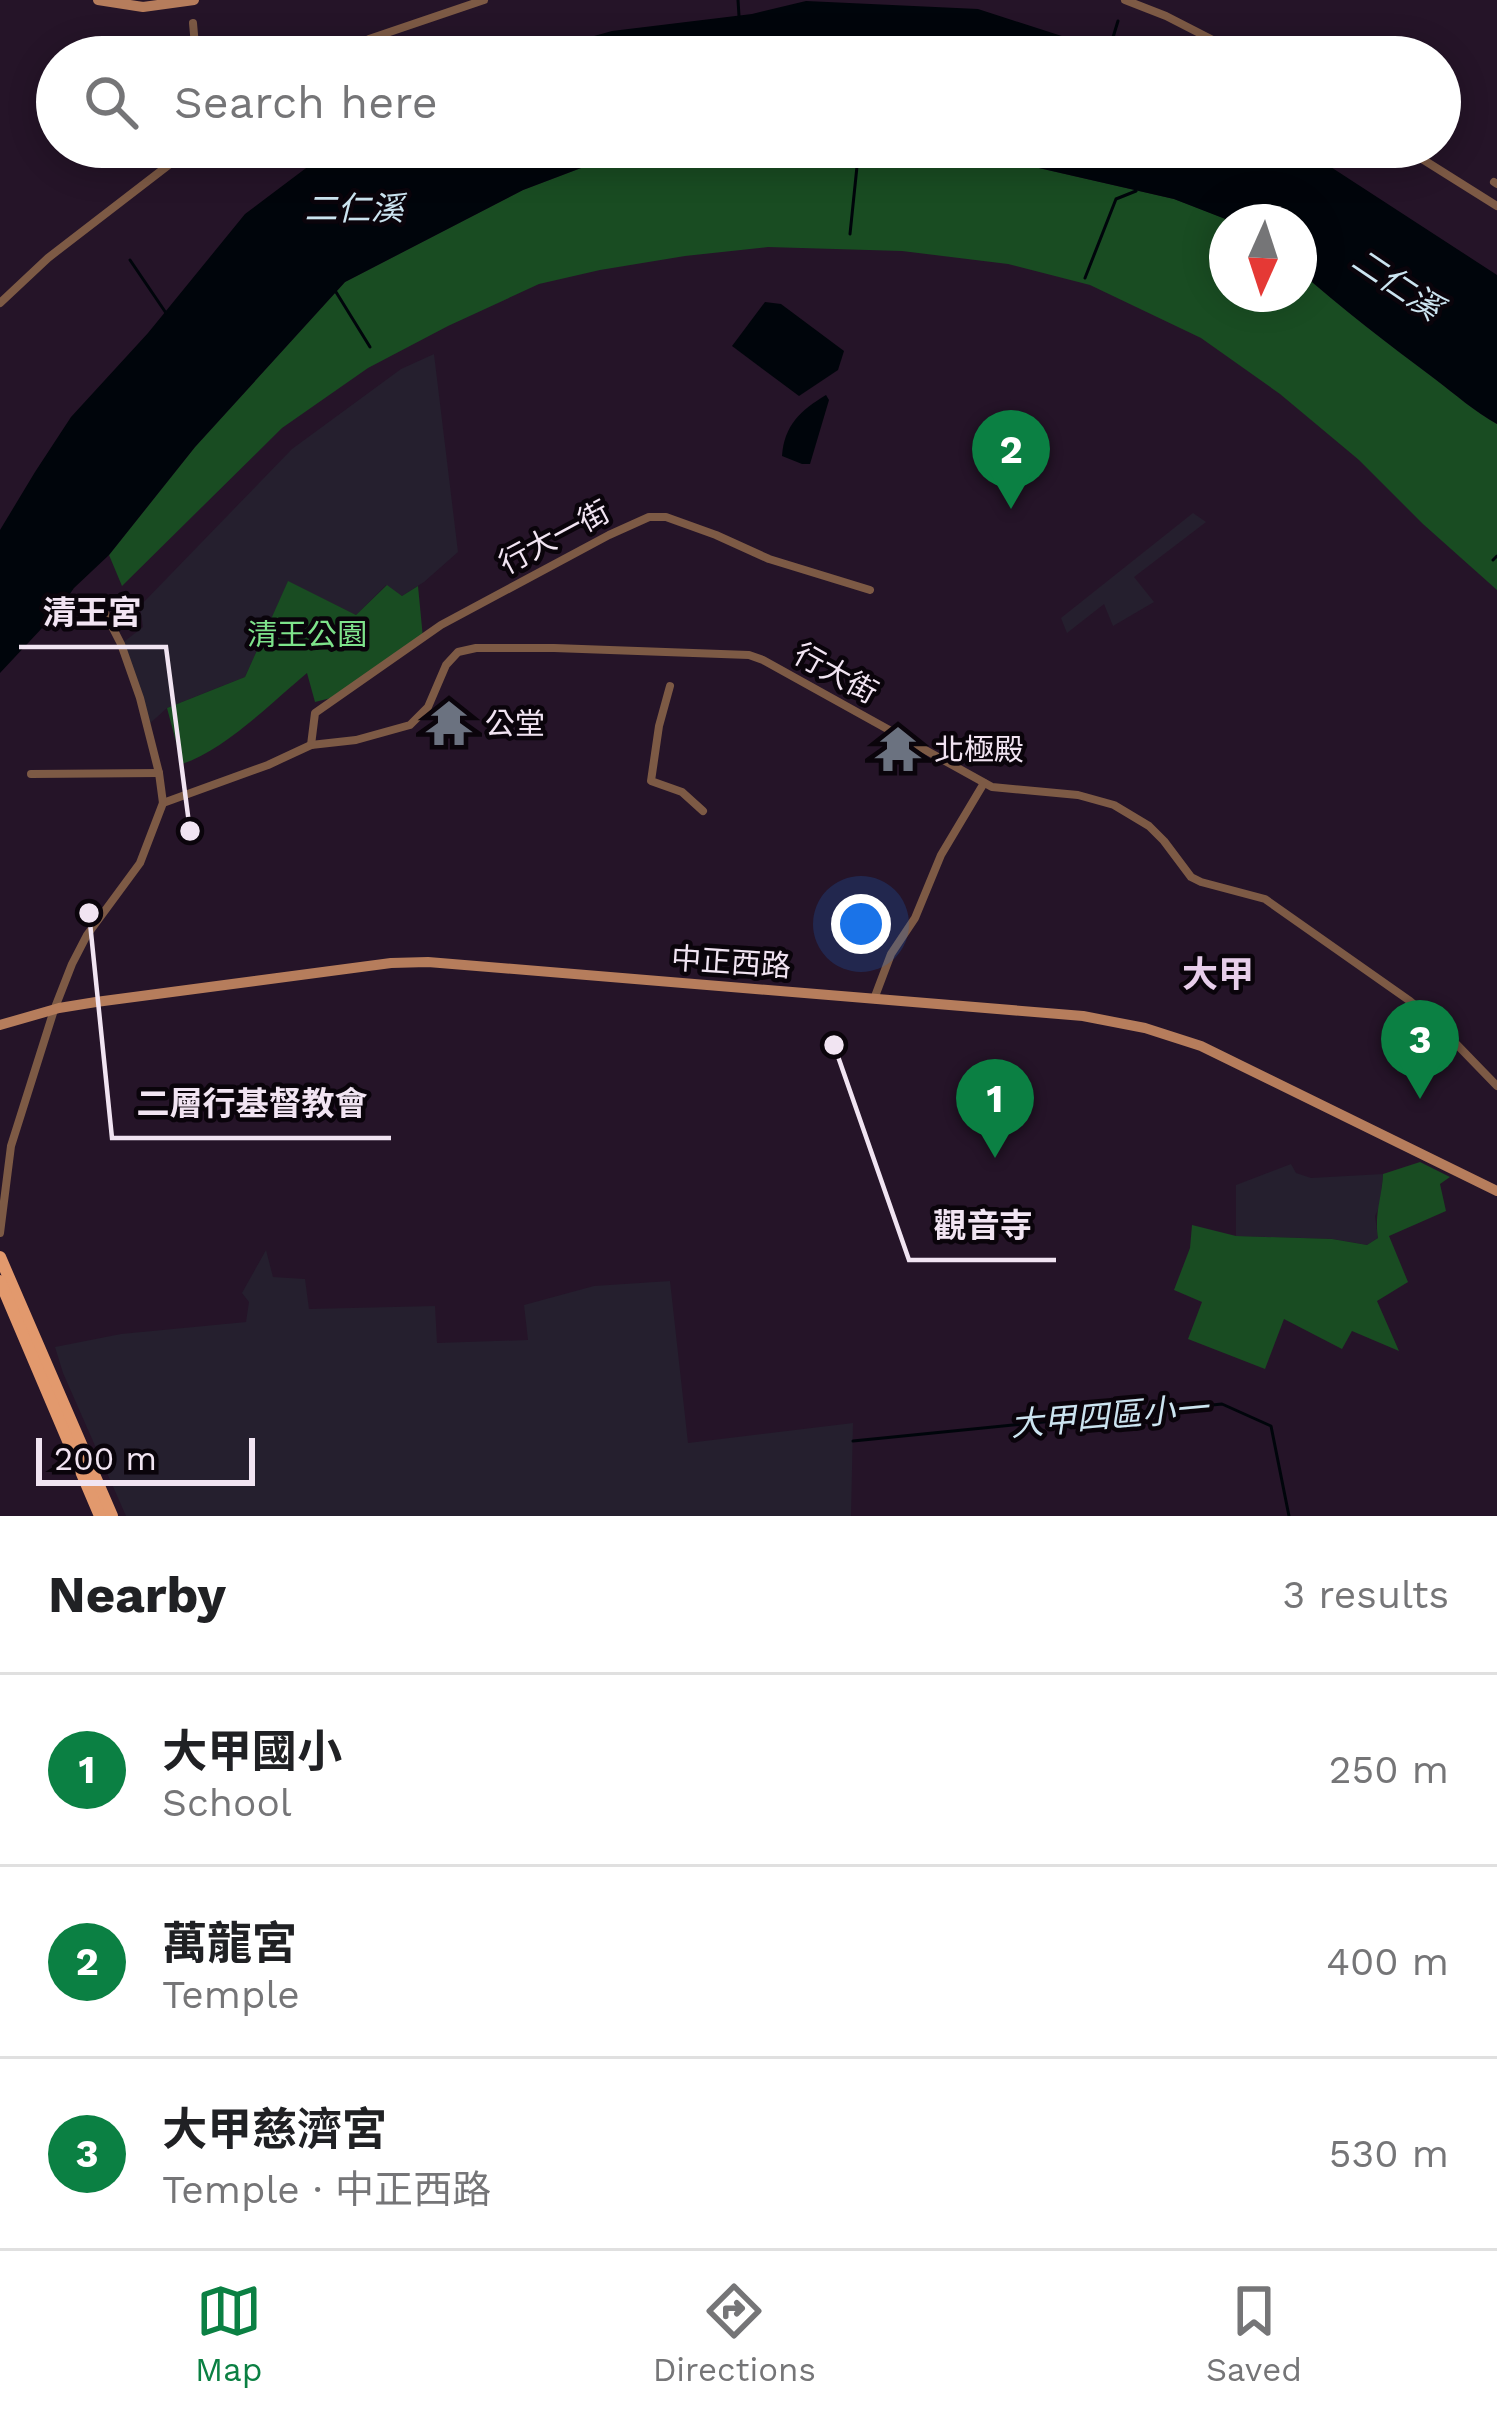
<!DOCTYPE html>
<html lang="en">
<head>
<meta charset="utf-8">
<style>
	body { margin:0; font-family:"Work Sans","Noto Sans TC",sans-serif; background:#f6f6f6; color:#202124 }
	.compass { position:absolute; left:1209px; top:204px; width:108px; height:108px; border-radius:50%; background:#fff; box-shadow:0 6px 30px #0003; rotate:183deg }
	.scale { position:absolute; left:36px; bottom:30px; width:219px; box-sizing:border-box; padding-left:12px; border:6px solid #f1e4f2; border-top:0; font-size:33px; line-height:42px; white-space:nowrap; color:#f1e4f2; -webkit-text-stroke:9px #0a040b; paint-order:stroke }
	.you { position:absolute; left:861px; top:924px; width:42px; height:42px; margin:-30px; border:9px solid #fff; border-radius:50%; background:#1a73e8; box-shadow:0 0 0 18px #1a73e833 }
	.badge { display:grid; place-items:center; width:78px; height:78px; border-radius:50%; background:#0b8043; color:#fff; font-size:39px; font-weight:700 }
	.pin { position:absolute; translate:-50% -99px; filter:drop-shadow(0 3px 6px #0008) }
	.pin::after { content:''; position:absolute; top:63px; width:42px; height:36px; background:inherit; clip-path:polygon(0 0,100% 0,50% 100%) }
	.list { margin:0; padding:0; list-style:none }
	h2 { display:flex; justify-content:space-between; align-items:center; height:156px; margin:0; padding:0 48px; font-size:51px }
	h2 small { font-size:39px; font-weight:400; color:#757577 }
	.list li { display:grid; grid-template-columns:78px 1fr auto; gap:36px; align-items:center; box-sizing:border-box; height:192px; padding:0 48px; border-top:3px solid #e0e0e0 }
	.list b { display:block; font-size:45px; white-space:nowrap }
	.list p { margin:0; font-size:39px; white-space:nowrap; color:#757577 }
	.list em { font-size:39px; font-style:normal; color:#757577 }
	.icon { flex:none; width:66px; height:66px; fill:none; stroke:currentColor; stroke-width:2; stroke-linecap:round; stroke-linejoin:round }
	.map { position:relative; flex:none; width:1497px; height:1516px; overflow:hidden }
	.search { position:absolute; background:#fff; box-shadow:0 6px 30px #0003; left:36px; right:36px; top:36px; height:132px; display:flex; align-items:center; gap:30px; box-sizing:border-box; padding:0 42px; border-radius:66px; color:#757577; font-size:45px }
	.sheet { height:732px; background:#fff }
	nav { display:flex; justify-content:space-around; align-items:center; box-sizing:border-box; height:168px; border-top:3px solid #e0e0e0; background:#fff; font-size:33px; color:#757577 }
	nav a { display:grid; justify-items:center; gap:6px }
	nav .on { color:#0b8043 }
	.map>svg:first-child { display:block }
	.industrial { fill:#251f2e }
	.green { fill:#194c22 }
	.water { fill:#00050b }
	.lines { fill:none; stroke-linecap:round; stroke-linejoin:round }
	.stream { stroke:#00050b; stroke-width:3 }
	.street { stroke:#7d5a45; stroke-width:8 }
	.secondary { stroke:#b67d5c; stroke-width:10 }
	.primary { stroke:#e2996d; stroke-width:12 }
	.labels { text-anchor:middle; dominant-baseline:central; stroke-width:9; stroke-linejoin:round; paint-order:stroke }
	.street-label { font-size:30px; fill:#f1e4f2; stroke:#0a040b }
	.park-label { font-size:30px; fill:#7ee38b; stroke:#0a040b }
	.poi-label { font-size:30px; fill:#f1e4f2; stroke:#0a040b; text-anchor:start }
	.water-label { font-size:33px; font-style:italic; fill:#cce4f0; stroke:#0a040b }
	.quarter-label { font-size:36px; font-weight:bold; fill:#e7ceea; stroke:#0a040b }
	.leader { fill:none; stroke:#f1e4f2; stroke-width:4.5 }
	.callout-dot { fill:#f1e4f2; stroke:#0a040b; stroke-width:4.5 }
	.callout-label { font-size:33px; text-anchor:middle; font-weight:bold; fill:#f1e4f2; stroke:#0a040b; stroke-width:9; stroke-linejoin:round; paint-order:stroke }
</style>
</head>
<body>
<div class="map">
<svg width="1497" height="1516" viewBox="0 0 1497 1516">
	<rect width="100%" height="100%" fill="#251428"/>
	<g class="industrial">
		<path d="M434,354L458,552L424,582L402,596L386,585L356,615L288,582L245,677L167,708L147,726L121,644L143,627L140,606L292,449L401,369Z"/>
		<path d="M1193,513L1206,522L1134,577L1154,602L1113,626L1104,604L1067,633L1061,618Z"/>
		<path d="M1291,1164L1296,1173L1311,1178L1383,1174L1380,1205L1375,1216L1378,1238L1367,1245L1332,1239L1236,1236V1185Z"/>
		<path d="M266,1250L273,1277L305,1279L309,1309L435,1306L437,1343L528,1340L524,1305L594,1286L670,1281L688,1443L853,1423L851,1516H126L63,1373L55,1347L121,1334L246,1322L249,1302L242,1293Z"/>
	</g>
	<g class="green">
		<path d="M675,147H948L1174,199L1229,220L1233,222H1227V294H1299V271C1343,309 1388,344 1435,379C1456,395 1474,411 1497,424V590L1423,524L1359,460L1280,394L1201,338L1090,285L1008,264L902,251L768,247L685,256L600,270L539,284L448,326L368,368L282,428L122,586L109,555L195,447L345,282L523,190L581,168Z"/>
		<path d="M288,581L356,615L387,585L402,596L418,586L423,638L339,696L315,702L307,673C271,703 226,749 182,764L167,708L245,677Z"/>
		<path d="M1420,1162L1450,1177L1440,1184L1446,1211L1389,1236L1408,1282L1377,1301L1399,1351L1352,1331L1342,1349L1284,1319L1265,1369L1188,1339L1202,1302L1174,1290L1190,1248L1192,1225L1236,1236L1332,1239L1367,1245L1378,1238C1374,1214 1382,1198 1383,1174Z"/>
	</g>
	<g class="water">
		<path d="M806,1L978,9L1127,57H519L612,31L752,14Z"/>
		<path d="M334,147H675L581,168L523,190L345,282L195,447L109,555L74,588L58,611L0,673V530L35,472L71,417L148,333L245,214Z"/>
		<path d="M948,147H1300L1497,275V424C1474,411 1456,395 1435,379C1388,344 1343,309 1299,271V222H1233L1174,199Z"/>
		<path d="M765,302L781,304L844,351L838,370L799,396L732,346Z"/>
		<path d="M826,395L829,400L810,464H802L782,456C784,425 801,410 826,395Z"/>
	</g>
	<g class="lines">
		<g class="stream">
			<path d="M738,0L739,16"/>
			<path d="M389,54L390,57"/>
			<path d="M1107,57L1118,21"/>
			<path d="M1180,57L1184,47"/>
			<path d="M850,234L859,147"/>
			<path d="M130,260L166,313"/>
			<path d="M1085,278L1116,199L1136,191"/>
			<path d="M336,292L370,347"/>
			<path d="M1493,560L1497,556"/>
			<path d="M853,1441L1222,1404L1271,1426L1289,1516"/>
		</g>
		<g class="street">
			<path d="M1125,0L1166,16L1246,57"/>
			<path d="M193,23L196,57"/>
			<path d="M333,57L369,39L484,0"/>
			<path d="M1403,147L1497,206"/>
			<path d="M1494,182L1497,184"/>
			<path d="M0,303L48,258L192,147"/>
			<path d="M670,686L659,726L651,781L682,792L703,811"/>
			<path d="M311,745L315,713L441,625L609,535L649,517H666L716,535L769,559L870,590"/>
			<path d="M31,774L159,773"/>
			<path d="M163,803L268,765L311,745L356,740L410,725L428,707L446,665L458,652L476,648H554L749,655L763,660L992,787L1078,795L1114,805L1149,826L1164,841L1191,877L1201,882L1265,899L1410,1001L1435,1022L1497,1086"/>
			<path d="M874,999L891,954L915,918L941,855L984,783"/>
			<path d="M0,1233L11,1146L54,1010L72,964L87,935L140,863L163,803L159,773L140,698L121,644L104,611"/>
		</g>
		<g class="secondary">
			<path d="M98,0L143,7L194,0"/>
			<path d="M0,1025L59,1008L96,1002L391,963L428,962L1083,1016L1145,1028L1201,1046L1497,1191"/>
		</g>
		<g class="primary">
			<path d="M0,1257L112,1516"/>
			<path d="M0,1281L100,1516"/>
		</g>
	</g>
	<defs>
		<symbol id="temple-bare" viewBox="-9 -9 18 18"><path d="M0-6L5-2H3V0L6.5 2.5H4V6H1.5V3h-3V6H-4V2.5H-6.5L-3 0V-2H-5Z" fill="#6b7280" stroke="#0a040b" stroke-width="2.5" paint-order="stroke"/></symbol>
	</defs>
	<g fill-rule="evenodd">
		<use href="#temple-bare" x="416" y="690" width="66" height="66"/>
		<use href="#temple-bare" x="865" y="716" width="66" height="66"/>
	</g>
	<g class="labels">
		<g class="street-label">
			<text transform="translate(554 537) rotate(-28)">行大一街</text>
			<text transform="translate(836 673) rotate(29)">行大街</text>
			<text transform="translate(731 962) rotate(4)">中正西路</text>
		</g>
		<g class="park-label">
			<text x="307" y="634">清王公園</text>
		</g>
		<g class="poi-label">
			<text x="485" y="723">公堂</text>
			<text x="934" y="749">北極殿</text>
		</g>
		<g class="water-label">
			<text x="354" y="208">二仁溪</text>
			<text transform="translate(1397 284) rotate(34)">二仁溪</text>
			<text transform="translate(1109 1416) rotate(-5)">大甲四區小一</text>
		</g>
		<g class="quarter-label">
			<text x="1218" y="975">大甲</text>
		</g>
	</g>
	<path class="leader" d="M190 831L166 647H19M89 913L112 1138H391M834 1045L909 1260H1056"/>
	<g class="callout-dot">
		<circle cx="190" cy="831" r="12"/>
		<circle cx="89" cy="913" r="12"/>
		<circle cx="834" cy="1045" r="12"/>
	</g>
	<g class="callout-label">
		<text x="92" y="624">清王宮</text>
		<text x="252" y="1115">二層行基督教會</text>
		<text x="983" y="1237">觀音寺</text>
	</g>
</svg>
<svg class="compass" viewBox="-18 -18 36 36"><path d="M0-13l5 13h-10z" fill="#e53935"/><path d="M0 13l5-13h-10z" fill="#757577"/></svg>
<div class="scale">200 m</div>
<div class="you"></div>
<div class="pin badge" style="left:995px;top:1158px">1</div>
<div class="pin badge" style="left:1011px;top:509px">2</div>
<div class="pin badge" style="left:1420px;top:1099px">3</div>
<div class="search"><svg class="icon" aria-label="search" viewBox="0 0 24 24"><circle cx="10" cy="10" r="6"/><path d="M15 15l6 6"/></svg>Search here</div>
</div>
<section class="sheet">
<h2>Nearby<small>3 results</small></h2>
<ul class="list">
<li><span class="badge">1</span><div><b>大甲國小</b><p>School</p></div><em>250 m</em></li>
<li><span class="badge">2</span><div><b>萬龍宮</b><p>Temple</p></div><em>400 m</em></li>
<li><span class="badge">3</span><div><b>大甲慈濟宮</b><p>Temple · 中正西路</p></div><em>530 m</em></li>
</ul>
</section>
<nav>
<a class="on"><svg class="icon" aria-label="map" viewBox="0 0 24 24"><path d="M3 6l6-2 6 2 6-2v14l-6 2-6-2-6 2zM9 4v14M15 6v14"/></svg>Map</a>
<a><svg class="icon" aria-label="directions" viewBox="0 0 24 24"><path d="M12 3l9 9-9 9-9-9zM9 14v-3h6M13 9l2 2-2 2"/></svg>Directions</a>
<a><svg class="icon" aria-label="saved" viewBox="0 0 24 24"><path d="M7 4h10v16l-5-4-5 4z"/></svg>Saved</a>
</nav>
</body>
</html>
